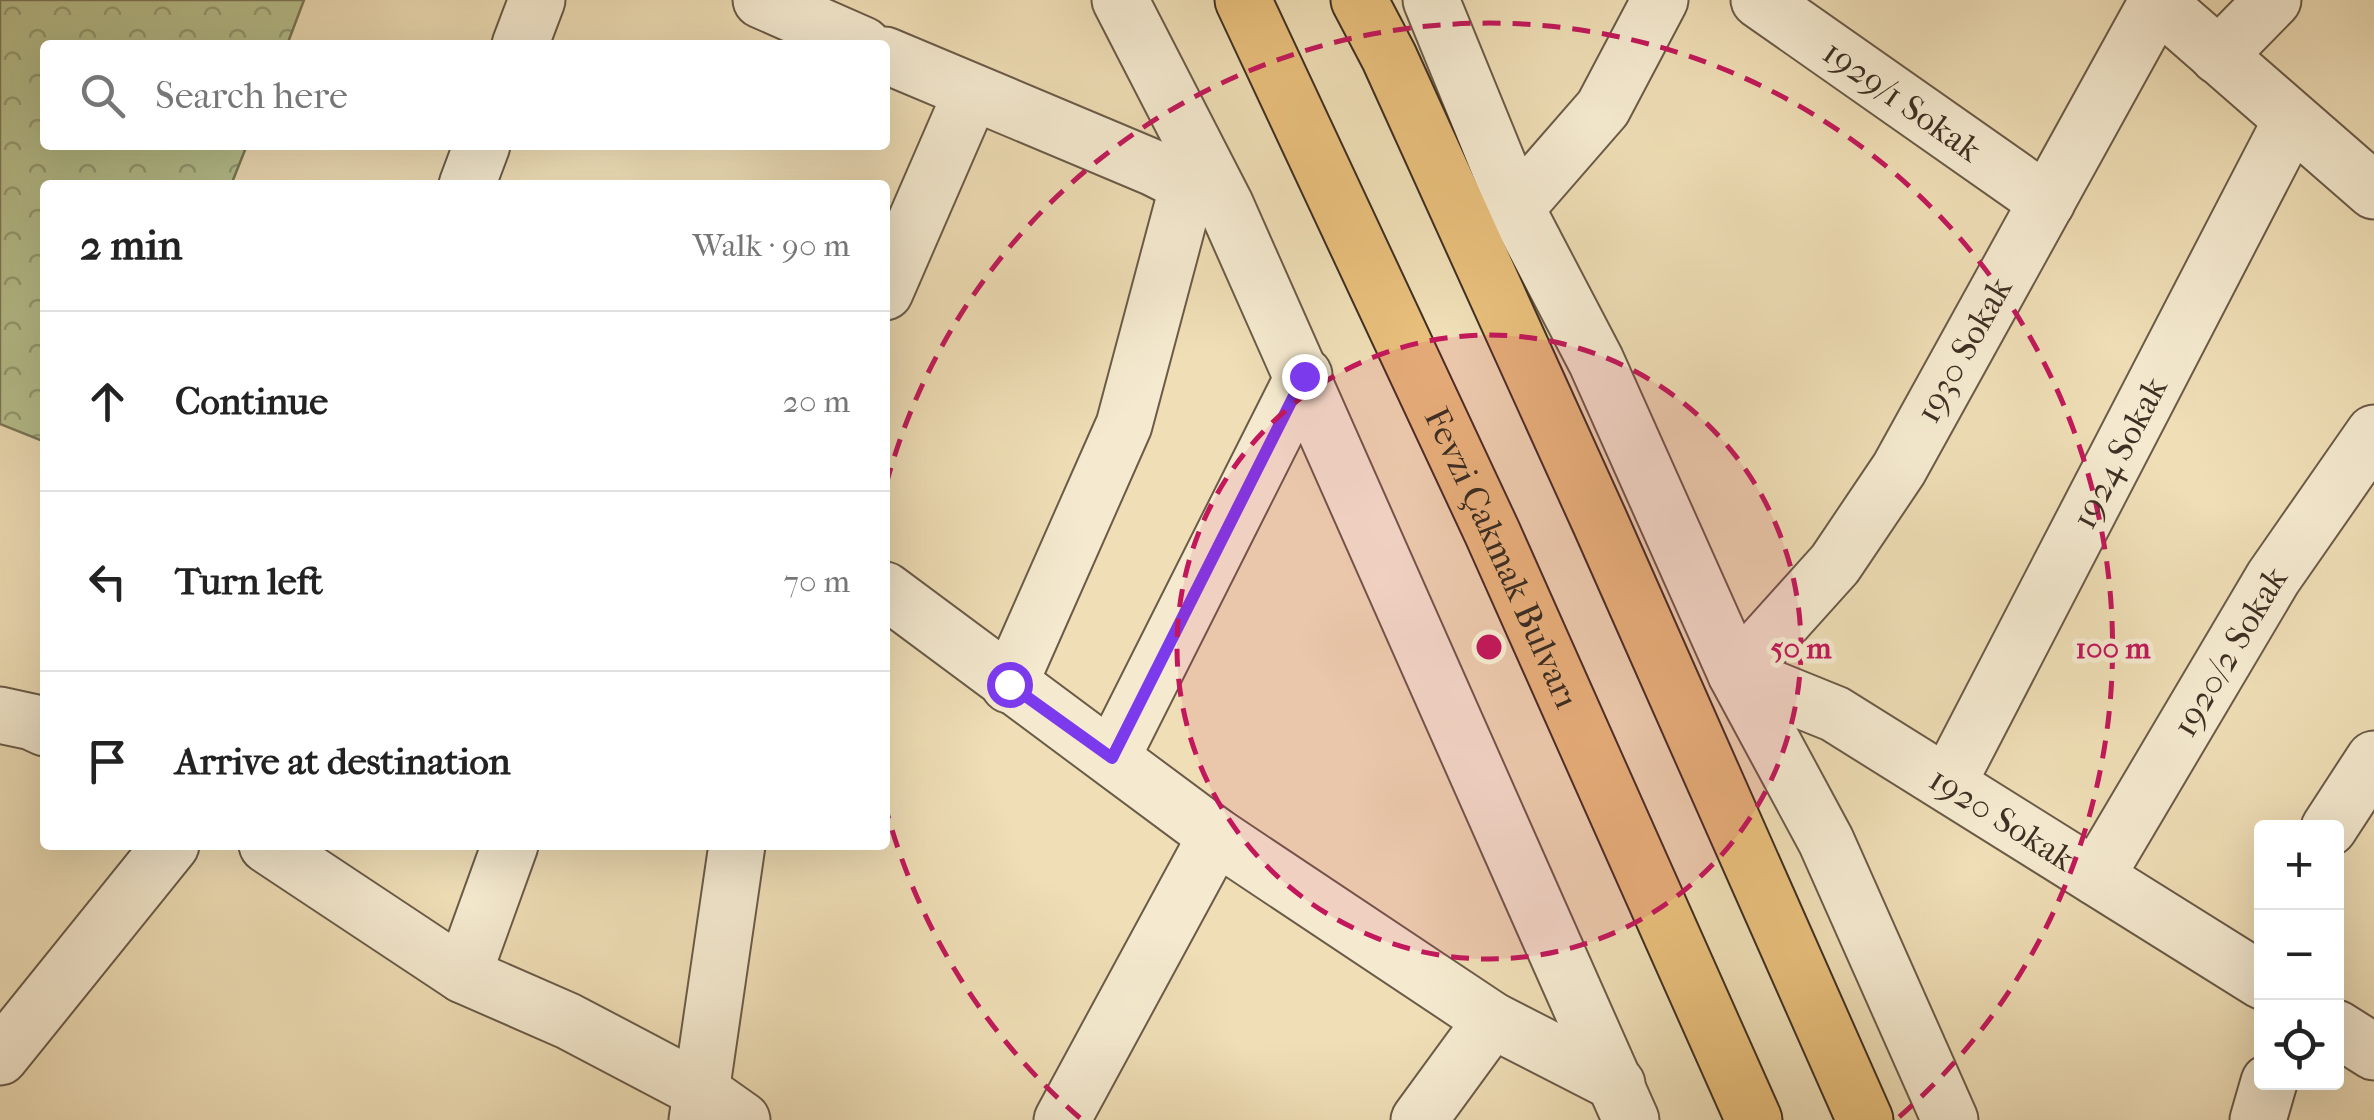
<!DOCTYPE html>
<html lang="en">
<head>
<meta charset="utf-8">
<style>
	body { margin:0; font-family:"IM FELL French Canon",serif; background:#f6f6f6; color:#222 }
	.controls { position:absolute; right:30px; bottom:30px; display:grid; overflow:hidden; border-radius:10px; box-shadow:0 10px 40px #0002 }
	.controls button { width:90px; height:90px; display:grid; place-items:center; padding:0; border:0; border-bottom:2px solid #e0e0e0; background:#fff; color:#222; font:50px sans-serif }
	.stop { position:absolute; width:30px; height:30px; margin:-22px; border:8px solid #7c3aed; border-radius:50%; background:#fff }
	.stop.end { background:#7c3aed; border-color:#fff; box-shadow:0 2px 10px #0008 }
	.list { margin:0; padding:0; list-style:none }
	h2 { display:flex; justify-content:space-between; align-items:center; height:130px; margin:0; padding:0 40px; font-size:42px }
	h2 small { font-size:32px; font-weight:400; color:#767676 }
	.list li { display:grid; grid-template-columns:65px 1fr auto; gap:30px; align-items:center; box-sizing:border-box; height:180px; padding:0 40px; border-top:2px solid #e0e0e0 }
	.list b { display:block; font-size:38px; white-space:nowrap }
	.list em { font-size:32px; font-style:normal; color:#767676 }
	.icon { flex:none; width:55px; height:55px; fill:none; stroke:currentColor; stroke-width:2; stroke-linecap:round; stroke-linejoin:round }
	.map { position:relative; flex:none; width:2374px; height:1120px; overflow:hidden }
	.search { position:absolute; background:#fff; box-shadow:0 10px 40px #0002; left:40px; top:40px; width:850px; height:110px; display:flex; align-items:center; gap:25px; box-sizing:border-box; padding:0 35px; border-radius:10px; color:#767676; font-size:38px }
	.panel { position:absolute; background:#fff; box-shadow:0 10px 40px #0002; left:40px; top:180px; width:850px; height:670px; border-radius:10px }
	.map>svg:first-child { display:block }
	.park { fill:url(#park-crowns); stroke:#7c7858; stroke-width:2.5 }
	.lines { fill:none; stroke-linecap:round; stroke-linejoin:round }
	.minor-casing { stroke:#6b5b48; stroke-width:59 }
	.major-casing { stroke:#3f2f23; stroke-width:59 }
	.minor { stroke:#f5ead0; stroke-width:55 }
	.major { stroke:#e8bf7b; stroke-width:55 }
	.route { stroke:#7c3aed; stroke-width:12 }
	.ring { fill:none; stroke:#c2185b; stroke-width:5; stroke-dasharray:18 12 }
	.labels { text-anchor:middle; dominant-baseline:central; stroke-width:10; stroke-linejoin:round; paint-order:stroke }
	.street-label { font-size:35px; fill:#3f2f23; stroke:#f5ead0 }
	.centre { fill:#c2185b; stroke:#f5ead0; stroke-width:5 }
	.ring-label { font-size:30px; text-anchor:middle; font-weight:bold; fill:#c2185b; stroke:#f5ead0; stroke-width:10; stroke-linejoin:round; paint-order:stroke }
</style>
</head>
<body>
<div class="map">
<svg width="2374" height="1120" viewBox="0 0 2374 1120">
	<defs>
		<pattern id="park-crowns" width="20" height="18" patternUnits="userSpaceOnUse" patternTransform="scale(2.5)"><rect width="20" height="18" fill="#b8c18e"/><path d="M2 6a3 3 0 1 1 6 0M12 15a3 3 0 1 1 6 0" fill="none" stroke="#979d74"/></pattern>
	</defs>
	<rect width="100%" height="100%" fill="#efdeb6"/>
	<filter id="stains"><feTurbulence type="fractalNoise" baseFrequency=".002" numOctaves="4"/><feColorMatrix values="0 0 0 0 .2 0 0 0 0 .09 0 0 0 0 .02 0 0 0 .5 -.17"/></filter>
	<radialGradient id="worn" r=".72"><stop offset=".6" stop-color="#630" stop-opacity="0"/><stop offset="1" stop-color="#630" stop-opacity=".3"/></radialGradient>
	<path class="park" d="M0,0H304L287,45H45V145H247L231,185H45V442L0,424Z"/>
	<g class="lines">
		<defs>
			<g id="minor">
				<path d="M761,0L863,45"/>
				<path d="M1120,0L1225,204L1631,1120"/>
				<path d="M1431,0L1516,208L1596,361L1736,674L1826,841L1950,1120"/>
				<path id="s1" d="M1759,0L2047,202"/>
				<path d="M2155,0L2374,191"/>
				<path id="s2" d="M2157,2L1899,469L1835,564L1736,674L1835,714L2262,981"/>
				<path d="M520,45L537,0"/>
				<path d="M885,55L1154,168L1218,200"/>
				<path d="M2218,56L2273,0"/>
				<path d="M467,185L482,145"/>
				<path d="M1516,208L1603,108L1660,0"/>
				<path d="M885,292L971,94"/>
				<path d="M885,590L1216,836L1492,1020L1617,1084"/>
				<path d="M1009,685L1124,425L1188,185"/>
				<path d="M0,715L32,722L45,728"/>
				<path d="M1112,757L1304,375"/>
				<path id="s3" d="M1948,783L2291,121"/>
				<path d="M2329,828L2374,759"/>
				<path d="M267,845L463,975L568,1021L701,1091L742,1120"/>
				<path id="s4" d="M2096,877L2273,578L2374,433"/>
				<path d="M463,975L510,845"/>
				<path d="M2336,1028L2374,1052"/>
				<path d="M0,1057L171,845"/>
				<path d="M697,1120L737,845"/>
				<path d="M1062,1120L1216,836"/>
				<path d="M1419,1120L1492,1020"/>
				<path d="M2258,1120L2269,1082"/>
			</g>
			<g id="major">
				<path id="s5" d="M1243,0L1492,532L1754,1120"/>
				<path d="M1359,0L1389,57L1600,522L1865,1120"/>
			</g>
		</defs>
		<use href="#minor" class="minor-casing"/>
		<use href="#major" class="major-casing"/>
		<use href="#minor" class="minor"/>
		<use href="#major" class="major"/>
	</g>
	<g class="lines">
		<path class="route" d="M1009,684L1112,758L1304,376"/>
	</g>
	<circle cx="1489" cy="647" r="312" fill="#c2185b" fill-opacity=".12"/>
	<g class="ring">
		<circle cx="1489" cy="647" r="312"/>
		<path d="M1080 1118A624 624 0 0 1 886 809M886 485A624 624 0 1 1 1898 1118"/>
	</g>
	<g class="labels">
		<g class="street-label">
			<text stroke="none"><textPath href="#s1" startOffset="175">1929/1 Sokak</textPath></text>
			<text transform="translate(1964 350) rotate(-61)">1930 Sokak</text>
			<text stroke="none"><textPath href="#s3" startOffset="372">1924 Sokak</textPath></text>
			<text stroke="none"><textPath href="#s5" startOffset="615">Fevzi Çakmak Bulvarı</textPath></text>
			<text stroke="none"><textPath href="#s4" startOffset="262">1920/2 Sokak</textPath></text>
			<text stroke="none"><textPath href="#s2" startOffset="1100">1920 Sokak</textPath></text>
		</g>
	</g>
	<circle cx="1489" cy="647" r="15" class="centre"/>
	<g class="ring-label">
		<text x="1801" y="658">50 m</text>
		<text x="2113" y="658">100 m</text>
	</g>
	<rect width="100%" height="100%" filter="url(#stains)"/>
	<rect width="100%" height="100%" fill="url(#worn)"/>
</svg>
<div class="controls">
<button>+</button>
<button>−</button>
<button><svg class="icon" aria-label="locate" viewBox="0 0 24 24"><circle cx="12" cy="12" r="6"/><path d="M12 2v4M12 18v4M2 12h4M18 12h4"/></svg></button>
</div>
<div class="stop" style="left:1009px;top:684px"></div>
<div class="stop end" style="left:1304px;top:376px"></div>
<div class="search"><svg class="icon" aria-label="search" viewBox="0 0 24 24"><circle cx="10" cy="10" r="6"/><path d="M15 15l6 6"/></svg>Search here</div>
<section class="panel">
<h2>2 min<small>Walk · 90 m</small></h2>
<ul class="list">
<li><svg class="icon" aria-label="ahead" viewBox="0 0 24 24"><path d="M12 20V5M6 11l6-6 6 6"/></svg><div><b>Continue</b></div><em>20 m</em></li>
<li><svg class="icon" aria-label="left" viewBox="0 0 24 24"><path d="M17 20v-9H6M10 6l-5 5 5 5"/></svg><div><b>Turn left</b></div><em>70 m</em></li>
<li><svg class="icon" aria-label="arrive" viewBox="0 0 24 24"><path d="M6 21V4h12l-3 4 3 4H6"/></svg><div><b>Arrive at destination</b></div></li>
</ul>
</section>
</div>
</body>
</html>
